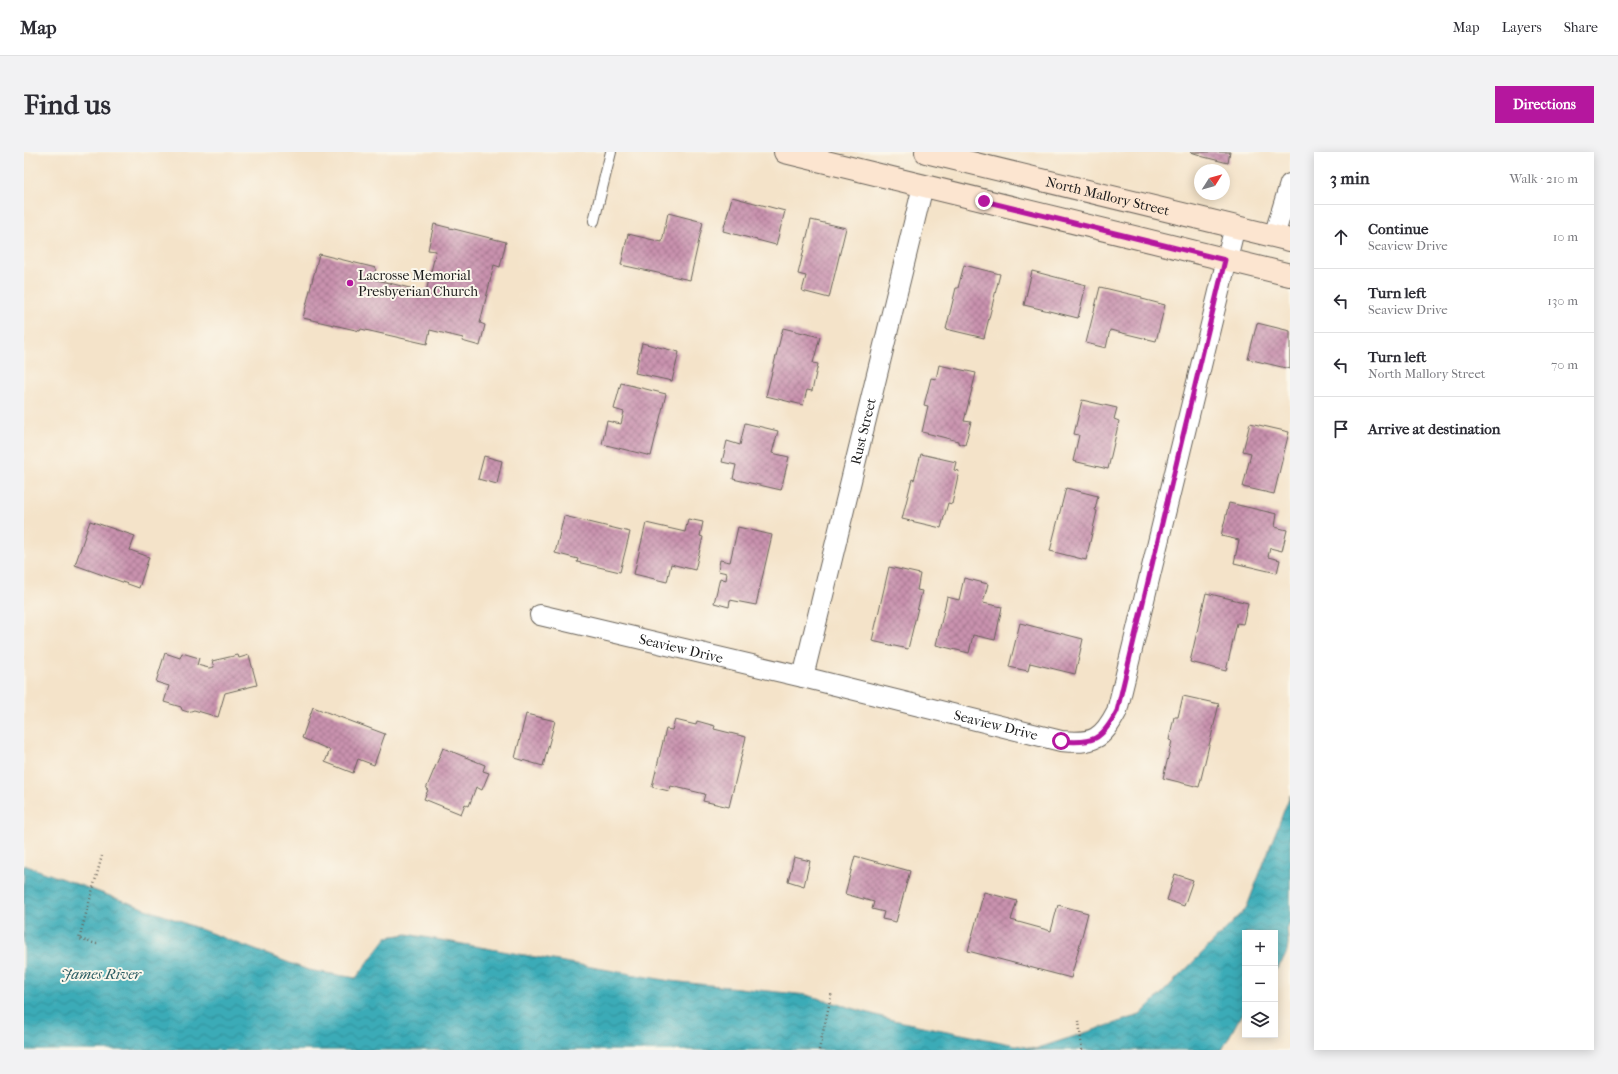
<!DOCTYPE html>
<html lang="en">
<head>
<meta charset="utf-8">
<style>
	body { margin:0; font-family:"IM FELL French Canon",serif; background:#f2f2f3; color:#2b2b33 }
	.controls { position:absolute; right:12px; bottom:12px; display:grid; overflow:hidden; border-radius:0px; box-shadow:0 2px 10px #0003 }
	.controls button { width:36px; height:36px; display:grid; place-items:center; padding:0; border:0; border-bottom:1px solid #e1e1e2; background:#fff; color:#2b2b33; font:20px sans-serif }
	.compass { position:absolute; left:1170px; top:12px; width:36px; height:36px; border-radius:50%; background:#fff; box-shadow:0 2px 10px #0003; rotate:53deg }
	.stop { position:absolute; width:12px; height:12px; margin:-9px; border:3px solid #b5179e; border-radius:50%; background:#fff }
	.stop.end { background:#b5179e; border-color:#fff; box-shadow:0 1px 4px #0008 }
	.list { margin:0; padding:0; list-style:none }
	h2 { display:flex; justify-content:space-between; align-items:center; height:52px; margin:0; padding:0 16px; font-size:17px }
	h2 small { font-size:13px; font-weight:400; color:#7c7c81 }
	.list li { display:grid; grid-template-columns:26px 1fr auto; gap:12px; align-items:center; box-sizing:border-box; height:64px; padding:0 16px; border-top:1px solid #e1e1e2 }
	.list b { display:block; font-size:15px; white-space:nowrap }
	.list p { margin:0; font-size:13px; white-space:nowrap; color:#7c7c81 }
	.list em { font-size:13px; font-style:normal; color:#7c7c81 }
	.icon { flex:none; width:22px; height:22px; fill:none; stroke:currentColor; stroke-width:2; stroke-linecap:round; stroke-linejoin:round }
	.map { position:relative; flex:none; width:1266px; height:898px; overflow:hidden; border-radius:0px }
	header { display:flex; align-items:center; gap:24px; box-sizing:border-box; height:56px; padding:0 20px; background:#fff; border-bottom:1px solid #e1e1e2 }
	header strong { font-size:19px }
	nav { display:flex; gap:22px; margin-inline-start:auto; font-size:14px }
	.intro { display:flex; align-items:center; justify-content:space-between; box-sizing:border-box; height:96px; padding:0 24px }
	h1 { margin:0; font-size:28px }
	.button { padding:10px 18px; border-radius:0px; background:#b5179e; color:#fff; font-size:14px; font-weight:700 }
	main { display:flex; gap:24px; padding:0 24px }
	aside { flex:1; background:#fff; border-radius:0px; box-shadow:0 2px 10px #0003 }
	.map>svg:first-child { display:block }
	.water { fill:url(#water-waves); stroke:#2b646a }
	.building { fill:url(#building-cross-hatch) }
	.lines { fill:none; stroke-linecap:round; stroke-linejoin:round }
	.lane-casing { stroke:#686259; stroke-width:12 }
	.street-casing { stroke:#686259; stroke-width:22 }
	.secondary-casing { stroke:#686259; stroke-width:24 }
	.path { stroke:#686259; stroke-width:2.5; stroke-dasharray:1 3; stroke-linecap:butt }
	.lane { stroke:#fff; stroke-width:10 }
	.street { stroke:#fff; stroke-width:20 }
	.secondary { stroke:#fce5d0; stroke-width:22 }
	.route { stroke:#b5179e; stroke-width:5 }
	.poi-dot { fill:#b5179e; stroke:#fbf7ec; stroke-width:1.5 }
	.labels { text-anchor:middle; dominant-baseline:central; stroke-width:4; stroke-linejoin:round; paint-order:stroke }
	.street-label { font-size:14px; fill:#1c1c1c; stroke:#fbf7ec }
	.poi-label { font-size:14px; fill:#1c1c1c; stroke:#fbf7ec; text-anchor:start }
	.water-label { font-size:15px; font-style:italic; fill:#2a5c62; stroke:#fbf7ec }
</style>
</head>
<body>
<header>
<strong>Map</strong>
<nav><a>Map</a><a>Layers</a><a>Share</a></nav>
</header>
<div class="intro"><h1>Find us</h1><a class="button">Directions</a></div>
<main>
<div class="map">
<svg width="1266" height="898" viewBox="0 0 1266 898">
	<defs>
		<pattern id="water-waves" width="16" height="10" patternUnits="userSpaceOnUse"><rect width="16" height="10" fill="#3aabb7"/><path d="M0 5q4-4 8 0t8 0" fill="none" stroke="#308a94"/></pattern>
		<pattern id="building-cross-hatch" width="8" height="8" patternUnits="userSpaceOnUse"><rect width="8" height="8" fill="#c992ae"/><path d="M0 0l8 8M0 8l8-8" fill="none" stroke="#a2768d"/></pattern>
	</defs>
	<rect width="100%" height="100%" fill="#fbf7ec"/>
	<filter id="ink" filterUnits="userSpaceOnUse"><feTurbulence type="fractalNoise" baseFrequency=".025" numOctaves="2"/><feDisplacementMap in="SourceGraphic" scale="8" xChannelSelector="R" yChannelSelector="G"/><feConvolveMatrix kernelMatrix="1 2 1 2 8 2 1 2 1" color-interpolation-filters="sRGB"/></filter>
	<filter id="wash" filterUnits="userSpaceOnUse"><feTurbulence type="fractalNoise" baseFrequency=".012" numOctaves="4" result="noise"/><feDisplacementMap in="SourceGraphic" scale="16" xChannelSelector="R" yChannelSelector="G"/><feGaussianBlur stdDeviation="0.9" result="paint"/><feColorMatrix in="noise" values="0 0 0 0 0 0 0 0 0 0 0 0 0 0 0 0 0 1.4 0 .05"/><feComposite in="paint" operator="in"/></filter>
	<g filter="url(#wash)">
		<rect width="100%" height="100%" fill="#f4e3c9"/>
		<path class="water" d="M1266,643V770L1263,778C1266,797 1263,805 1251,819V781H1221V856L1198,898H0V713L147,766L284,818L332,826L363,785L383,782L646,829L783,843L869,868L1011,897L1116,863L1222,757Z"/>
		<g id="blocks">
			<g class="building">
				<path d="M1167,0H1206L1204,11L1176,4V3Z"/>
				<path d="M708,45L761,59L752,93L699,79Z"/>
				<path d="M644,61L679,70L666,128L597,113L604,82L638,90Z"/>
				<path d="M787,68L822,76L805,146L778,139L782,124L774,122Z"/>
				<path d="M410,72L482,90L476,115L470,113L456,171L461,173L456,194L438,189L439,186L406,178L403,192L337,177L336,179L279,166L295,102L352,116L349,127L402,140L412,99L404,98Z"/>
				<path d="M940,113L976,122L960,186L922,177L932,136H934Z"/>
				<path d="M1008,119L1062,133L1054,166L1000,153Z"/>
				<path d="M1076,135L1118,145V147L1141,153L1132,189L1086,178L1082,196L1062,191Z"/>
				<path d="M1233,171L1266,179V217L1224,207Z"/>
				<path d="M759,176L796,185L789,211L794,212L788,239L783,238L779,253L742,244Z"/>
				<path d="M618,191L655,200L648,229L611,221Z"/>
				<path d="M915,213L952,221L940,269L947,270L941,293L934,291V289L898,280L904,254L900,253L907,226L912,227Z"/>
				<path d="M597,231L642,242L627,304L578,292L583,269L597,272L600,260L590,257Z"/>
				<path d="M1058,248L1093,256L1090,267L1095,269L1084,317L1049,309L1055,283L1050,282Z"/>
				<path d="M721,271L754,279L748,301L765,305L757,338L709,327L712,313L698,310L703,289L716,293Z"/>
				<path d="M1226,271L1265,280L1250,342L1219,335L1227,301L1219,299Z"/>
				<path d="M897,302L932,310L930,318L935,319L928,352L924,351L917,376L878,367L888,327L890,328Z"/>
				<path d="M460,304L478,309L473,332L454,327Z"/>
				<path d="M1042,336L1074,344L1071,358L1073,359L1062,408L1026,399Z"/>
				<path d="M1205,351L1253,362L1251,375L1263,378L1258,399L1246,396L1244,405L1256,408L1253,421L1210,411L1215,388L1197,384Z"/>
				<path d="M540,364L606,380L596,420L553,410L554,407L531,401Z"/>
				<path d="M664,367L679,370L676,384L679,385L671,418L647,412L643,430L610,422L622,371L661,380Z"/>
				<path d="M66,369L111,384L106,398L125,405L115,436L51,413Z"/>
				<path d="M714,375L748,383L732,453L706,448L705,455L690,451L696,426L702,428L703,421L694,419L696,408L706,410Z"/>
				<path d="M865,415L896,422L893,438L898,439L884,497L848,489Z"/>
				<path d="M940,426L964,432L959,451L978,455L971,488L949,483L945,501L912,493L923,445L935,448Z"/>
				<path d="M1182,441L1224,451L1219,472L1213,471L1202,519L1166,510Z"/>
				<path d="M996,471L1059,487L1051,522L1006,511L1004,519L985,515Z"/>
				<path d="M141,501L156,506L158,501L175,506L173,513L185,516L190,515L188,509L214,503L215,506L225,503L233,533L201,541L194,565L170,558L164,560L158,558L157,555L140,550L145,534L132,530Z"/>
				<path d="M1159,544L1195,552L1175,635L1139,626L1148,589L1145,588L1150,565H1154Z"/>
				<path d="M289,555L361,582L350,613L334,607L329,621L301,610L306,598L278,586Z"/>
				<path d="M502,562L531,569L519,614L491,606Z"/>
				<path d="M651,568L672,573L673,569L691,574L690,577L722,585L705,655L679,649L681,642L647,634L645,639L628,635L642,577L648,578Z"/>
				<path d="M419,596L461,613L459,619L465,621L458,638L452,635L445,654L441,652L437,662L400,647L404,638L402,637Z"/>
				<path d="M831,704L886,719L872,770L858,767L860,760L848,757L850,750L821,742Z"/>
				<path d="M770,705L786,709L780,734L764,729Z"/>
				<path d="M1151,722L1169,728L1160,754L1143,748Z"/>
				<path d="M960,740L993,749L987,768L1027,779L1034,753L1064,761L1047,826L944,799Z"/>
			</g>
		</g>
	</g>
	<g filter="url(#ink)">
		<use href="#blocks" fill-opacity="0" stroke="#686259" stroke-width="1"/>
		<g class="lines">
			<defs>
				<path id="lane" d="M570,69L587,0"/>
				<g id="street">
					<path d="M1250,84L1266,32"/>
					<path id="s1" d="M516,463L779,525L1037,589C1069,592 1078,588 1093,559L1211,74"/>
					<path id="s2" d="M779,525L899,34"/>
				</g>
				<g id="secondary">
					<path d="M761,0L1266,123"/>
					<path id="s3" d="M902,0L1266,88"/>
				</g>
			</defs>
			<use href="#lane" class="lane-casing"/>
			<use href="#street" class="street-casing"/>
			<use href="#secondary" class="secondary-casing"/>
			<g class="path">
				<path d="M73,792L55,787L78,704"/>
				<path d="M1055,869L1058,898"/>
				<path d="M795,898L808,840"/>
			</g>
			<use href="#lane" class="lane"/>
			<use href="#street" class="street"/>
			<use href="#secondary" class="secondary"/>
		</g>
	</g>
	<g class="lines" filter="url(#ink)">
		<path class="route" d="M960,49L1201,108L1093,559C1078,588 1069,592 1037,589"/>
	</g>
	<circle class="poi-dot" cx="326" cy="131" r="4"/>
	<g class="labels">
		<g class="street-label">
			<text stroke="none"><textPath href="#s3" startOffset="187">North Mallory Street</textPath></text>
			<text stroke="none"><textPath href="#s2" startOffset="253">Rust Street</textPath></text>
			<text stroke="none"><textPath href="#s1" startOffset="145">Seaview Drive</textPath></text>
			<text stroke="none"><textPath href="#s1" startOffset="469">Seaview Drive</textPath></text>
		</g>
		<g class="poi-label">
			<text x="334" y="123">Lacrosse Memorial<tspan x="334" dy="16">Presbyerian Church</tspan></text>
		</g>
		<g class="water-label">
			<text x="77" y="822">James River</text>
		</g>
	</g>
</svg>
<div class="controls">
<button>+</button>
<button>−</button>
<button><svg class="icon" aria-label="layers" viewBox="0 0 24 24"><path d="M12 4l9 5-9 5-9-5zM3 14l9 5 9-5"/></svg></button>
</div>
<svg class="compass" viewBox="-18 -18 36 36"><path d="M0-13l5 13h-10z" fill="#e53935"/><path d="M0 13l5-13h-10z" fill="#7c7c81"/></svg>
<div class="stop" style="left:1037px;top:589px"></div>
<div class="stop end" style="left:960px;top:49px"></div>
</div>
<aside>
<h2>3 min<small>Walk · 210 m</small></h2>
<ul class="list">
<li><svg class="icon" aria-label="ahead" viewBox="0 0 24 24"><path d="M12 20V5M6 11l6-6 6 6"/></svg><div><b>Continue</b><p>Seaview Drive</p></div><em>10 m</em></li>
<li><svg class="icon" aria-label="left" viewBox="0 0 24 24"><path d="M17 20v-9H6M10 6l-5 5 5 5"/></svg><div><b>Turn left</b><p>Seaview Drive</p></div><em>130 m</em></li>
<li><svg class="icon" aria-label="left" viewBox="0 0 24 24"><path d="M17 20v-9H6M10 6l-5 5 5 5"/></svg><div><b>Turn left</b><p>North Mallory Street</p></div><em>70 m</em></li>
<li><svg class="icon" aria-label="arrive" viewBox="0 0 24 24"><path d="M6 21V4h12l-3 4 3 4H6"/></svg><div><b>Arrive at destination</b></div></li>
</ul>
</aside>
</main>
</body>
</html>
